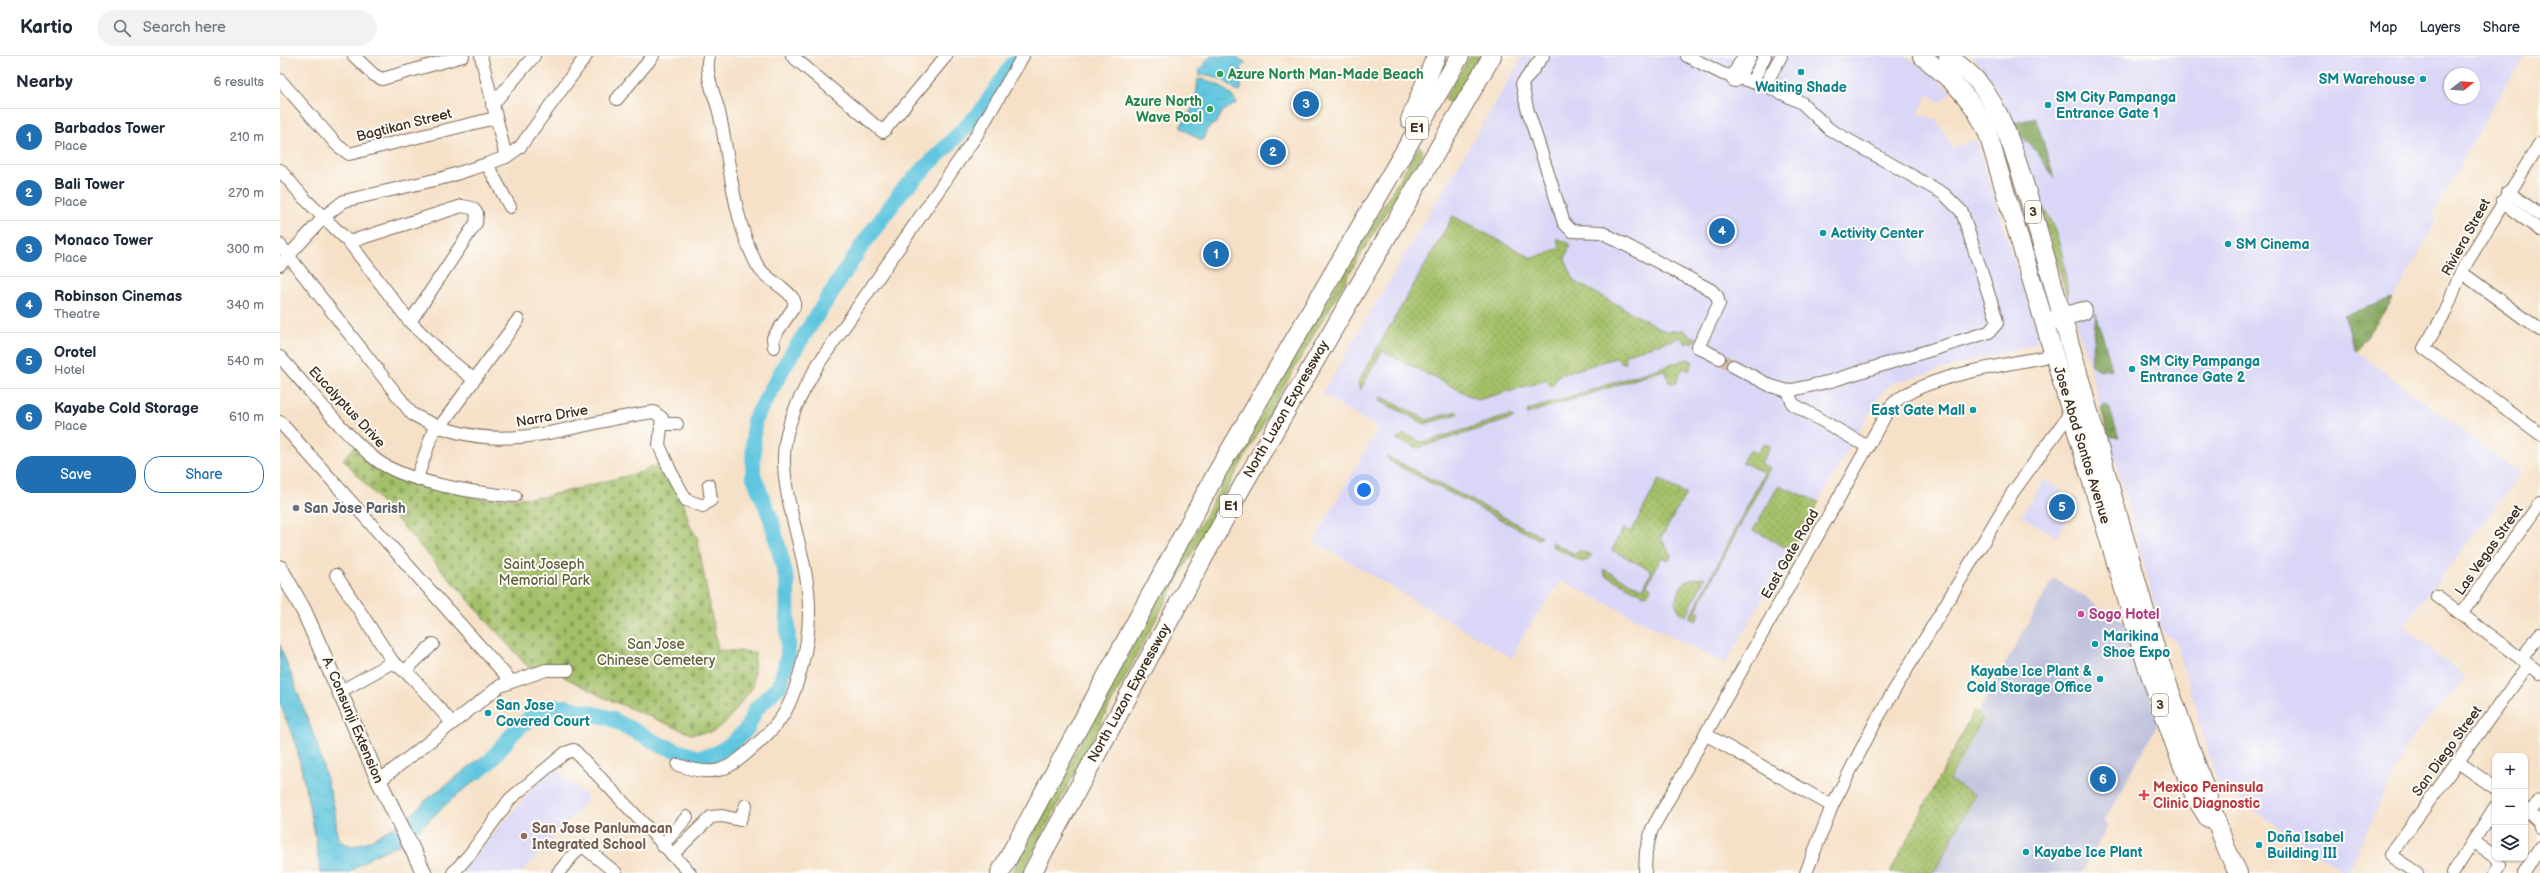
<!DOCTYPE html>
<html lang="en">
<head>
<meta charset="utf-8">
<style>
	body { margin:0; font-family:"Balsamiq Sans",sans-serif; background:#f2f2f3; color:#1f2937 }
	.controls { position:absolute; right:12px; bottom:12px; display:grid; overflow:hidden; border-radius:8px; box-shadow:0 1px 3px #0004 }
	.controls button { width:36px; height:36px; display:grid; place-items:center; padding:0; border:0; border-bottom:1px solid #e0e1e3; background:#fff; color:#1f2937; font:20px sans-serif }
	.compass { position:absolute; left:2164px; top:12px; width:36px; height:36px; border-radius:50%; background:#fff; box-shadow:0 1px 3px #0004; rotate:73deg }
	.you { position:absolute; left:1084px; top:434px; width:14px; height:14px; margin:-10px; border:3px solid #fff; border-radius:50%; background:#1a73e8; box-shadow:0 0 0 6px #1a73e833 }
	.badge { display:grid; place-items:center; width:26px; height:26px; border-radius:50%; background:#1f6fb2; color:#fff; font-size:13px; font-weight:700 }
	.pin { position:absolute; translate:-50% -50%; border:2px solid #fff; box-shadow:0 1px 4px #0006 }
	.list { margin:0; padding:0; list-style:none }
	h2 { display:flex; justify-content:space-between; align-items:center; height:52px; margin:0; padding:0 16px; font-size:17px }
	h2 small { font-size:13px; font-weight:400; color:#747a83 }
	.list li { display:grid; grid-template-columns:26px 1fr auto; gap:12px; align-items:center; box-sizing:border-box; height:56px; padding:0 16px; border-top:1px solid #e0e1e3 }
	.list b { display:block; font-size:15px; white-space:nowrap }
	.list p { margin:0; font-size:13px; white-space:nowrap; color:#747a83 }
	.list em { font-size:13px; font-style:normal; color:#747a83 }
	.actions { display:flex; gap:8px; padding:12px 16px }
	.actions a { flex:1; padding:9px 0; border:1px solid #1f6fb2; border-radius:16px; text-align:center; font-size:14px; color:#1f6fb2 }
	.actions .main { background:#1f6fb2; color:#fff }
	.icon { flex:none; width:22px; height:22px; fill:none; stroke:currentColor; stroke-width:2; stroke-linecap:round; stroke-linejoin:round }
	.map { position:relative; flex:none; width:2260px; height:817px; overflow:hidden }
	header { display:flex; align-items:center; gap:24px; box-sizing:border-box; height:56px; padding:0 20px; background:#fff; border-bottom:1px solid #e0e1e3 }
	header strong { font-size:19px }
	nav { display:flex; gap:22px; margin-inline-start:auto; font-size:14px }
	.search { width:280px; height:36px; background:#f2f2f3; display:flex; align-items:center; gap:10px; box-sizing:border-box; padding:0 14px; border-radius:22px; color:#747a83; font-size:15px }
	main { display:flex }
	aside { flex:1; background:#fff }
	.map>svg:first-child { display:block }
	.built { fill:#d9d6f7; fill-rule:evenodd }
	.industrial { fill:#c0c2dd }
	.grass { fill:url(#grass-dots); stroke:#6f7442 }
	.forest { fill:url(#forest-crowns); stroke:#5e683d }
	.cemetery { fill:url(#cemetery-stones); stroke:#6f7442 }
	.water { fill:url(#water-ripples); stroke:#4e787e }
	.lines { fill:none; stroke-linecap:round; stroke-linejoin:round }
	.river { stroke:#61c6df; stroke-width:16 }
	.minor-tunnel { stroke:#d1bca6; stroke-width:12; stroke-dasharray:12 6; stroke-linecap:butt }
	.minor-casing { stroke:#7c6a5a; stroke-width:14 }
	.major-casing { stroke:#7c6a5a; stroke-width:17 }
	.highway-casing { stroke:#7c6a5a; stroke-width:20 }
	.minor { stroke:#fff; stroke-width:12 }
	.major { stroke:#fff; stroke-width:15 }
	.highway { stroke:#fff; stroke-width:18 }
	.culture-dot { fill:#0f9aa8; stroke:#fdfcf7; stroke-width:1.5 }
	.leisure-dot { fill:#2e9e5b; stroke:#fdfcf7; stroke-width:1.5 }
	.worship-dot { fill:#6b7280; stroke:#fdfcf7; stroke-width:1.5 }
	.hotel-dot { fill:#d1479c; stroke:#fdfcf7; stroke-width:1.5 }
	.health-dot { fill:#e0444e; stroke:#fdfcf7; stroke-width:1.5 }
	.education-dot { fill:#8d6e63; stroke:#fdfcf7; stroke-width:1.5 }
	.labels { text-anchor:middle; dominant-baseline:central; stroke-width:4; stroke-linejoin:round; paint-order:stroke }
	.shield { fill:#fdfcf7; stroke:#75695f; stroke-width:1 }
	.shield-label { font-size:13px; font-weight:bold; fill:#3b2a1e }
	.leisure-label { font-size:14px; font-weight:bold; fill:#27864d; stroke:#fdfcf7; text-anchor:start }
	.culture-label { font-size:14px; font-weight:bold; fill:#0d838f; stroke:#fdfcf7; text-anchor:start }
	.street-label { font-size:14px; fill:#3b2a1e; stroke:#fdfcf7 }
	.worship-label { font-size:14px; font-weight:bold; fill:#5b616d; stroke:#fdfcf7; text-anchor:start }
	.park-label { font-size:14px; fill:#5f5e38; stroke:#fdfcf7 }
	.hotel-label { font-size:14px; font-weight:bold; fill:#b23c85; stroke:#fdfcf7; text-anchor:start }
	.health-label { font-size:14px; font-weight:bold; fill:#be3a42; stroke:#fdfcf7; text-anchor:start }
	.education-label { font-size:14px; font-weight:bold; fill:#785e54; stroke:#fdfcf7; text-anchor:start }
</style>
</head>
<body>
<header>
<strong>Kartio</strong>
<div class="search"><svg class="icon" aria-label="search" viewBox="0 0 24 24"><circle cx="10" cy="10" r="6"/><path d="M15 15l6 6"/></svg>Search here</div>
<nav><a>Map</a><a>Layers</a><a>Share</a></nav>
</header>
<main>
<aside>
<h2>Nearby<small>6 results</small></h2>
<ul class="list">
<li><span class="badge">1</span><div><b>Barbados Tower</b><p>Place</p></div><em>210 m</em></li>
<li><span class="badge">2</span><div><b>Bali Tower</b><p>Place</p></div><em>270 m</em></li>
<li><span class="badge">3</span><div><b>Monaco Tower</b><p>Place</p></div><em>300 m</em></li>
<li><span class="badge">4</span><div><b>Robinson Cinemas</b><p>Theatre</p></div><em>340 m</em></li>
<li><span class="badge">5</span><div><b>Orotel</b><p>Hotel</p></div><em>540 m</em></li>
<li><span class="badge">6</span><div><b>Kayabe Cold Storage</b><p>Place</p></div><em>610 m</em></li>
</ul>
<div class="actions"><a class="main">Save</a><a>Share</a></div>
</aside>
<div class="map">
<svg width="2260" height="817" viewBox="0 0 2260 817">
	<defs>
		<pattern id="grass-dots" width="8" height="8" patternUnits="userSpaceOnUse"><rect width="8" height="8" fill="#a3bf67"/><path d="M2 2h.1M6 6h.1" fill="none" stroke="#869b54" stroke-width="1.8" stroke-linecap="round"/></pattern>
		<pattern id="forest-crowns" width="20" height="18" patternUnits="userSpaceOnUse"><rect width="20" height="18" fill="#82a65c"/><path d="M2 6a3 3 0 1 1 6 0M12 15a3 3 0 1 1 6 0" fill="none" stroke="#6c874b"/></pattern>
		<pattern id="cemetery-stones" width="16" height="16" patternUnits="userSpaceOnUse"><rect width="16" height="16" fill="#a3bf67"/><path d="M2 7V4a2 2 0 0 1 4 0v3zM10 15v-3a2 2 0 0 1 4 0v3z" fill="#869b54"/></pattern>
		<pattern id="water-ripples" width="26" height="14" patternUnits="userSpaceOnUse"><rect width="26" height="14" fill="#61c6df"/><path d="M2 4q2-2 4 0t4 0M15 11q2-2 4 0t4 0" fill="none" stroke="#55aabf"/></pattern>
	</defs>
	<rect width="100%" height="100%" fill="#fdfcf7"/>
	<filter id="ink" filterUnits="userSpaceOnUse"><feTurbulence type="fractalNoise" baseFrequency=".025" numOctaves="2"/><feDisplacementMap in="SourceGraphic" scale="8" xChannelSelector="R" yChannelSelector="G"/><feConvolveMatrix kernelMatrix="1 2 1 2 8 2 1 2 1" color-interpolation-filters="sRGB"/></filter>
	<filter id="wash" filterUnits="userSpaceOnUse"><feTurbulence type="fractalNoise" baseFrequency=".012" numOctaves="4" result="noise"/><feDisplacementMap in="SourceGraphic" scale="16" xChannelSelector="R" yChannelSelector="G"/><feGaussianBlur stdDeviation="0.9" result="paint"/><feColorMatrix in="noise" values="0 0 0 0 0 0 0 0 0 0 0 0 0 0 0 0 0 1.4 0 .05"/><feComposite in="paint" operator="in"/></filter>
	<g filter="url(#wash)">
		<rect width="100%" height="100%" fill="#f6e1c8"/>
		<g class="built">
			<path d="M1243,0H1626L1651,18L1671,36L1660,46L1648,38L1638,58L1656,64L1673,92L1696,84L1760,286L1611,328L1600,339L1445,608L1281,524L1244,578L1232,602L1034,485L1098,372L1042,338Z"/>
			<path d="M1692,0H2245L2215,46L2154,157L2156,165L2117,238L2076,295L2241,418L2123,570L2186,622L2130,683L2067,817L1938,730L1899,596L1895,585L1882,575L1808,305L1736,74L1713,27ZM2170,18H2194V42H2170Z"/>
			<path d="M1763,424L1798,444L1777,481L1742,460Z"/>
			<path d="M272,710L309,742L241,817H180Z"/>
		</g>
		<path class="industrial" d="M1774,522L1848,568L1879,666L1824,765L1829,768L1802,817H1654L1696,739L1670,724L1704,662L1698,656Z"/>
		<g class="grass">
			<path d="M1190,0H1200L1172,45L1167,46L1165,42Z"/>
			<path d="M1139,90L1143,94L1142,97C998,331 869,574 742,817H732L833,626L999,326Z"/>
			<path d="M1760,147C1777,168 1788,214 1787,241Z"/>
			<path d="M1173,160L1252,202L1280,192L1277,182L1290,188L1285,203L1294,225L1385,275L1404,274L1413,282L1417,281L1414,286L1404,287L1402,281L1344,299L1346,306L1343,307L1335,302L1277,320L1273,329L1270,330L1268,324L1198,344L1102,295L1080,334L1078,326Z"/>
			<path d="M1408,303L1413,306L1409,315L1403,312L1395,328L1389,326L1384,314L1247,358L1248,354Z"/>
			<path d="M1102,341L1147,364L1176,355L1178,358L1145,368L1098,344Z"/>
			<path d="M1231,359L1234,362L1138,392L1116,383L1125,378L1140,386H1145Z"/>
			<path d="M1484,387L1491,391L1481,407L1490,412L1416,554L1420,557L1416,565L1410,562L1484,417L1462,406L1470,393L1477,397Z"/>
			<path d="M1107,400L1260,480L1262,481L1258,483L1109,405Z"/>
			<path d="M1379,423L1406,438L1381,482L1391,500L1389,504L1382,501L1367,529L1371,532L1368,538L1364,539L1325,519L1323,513L1363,533L1372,515L1332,494L1343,472L1351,476Z"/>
			<path d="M1499,429L1539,446L1510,494L1473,474Z"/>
			<path d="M1272,486L1295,498L1298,494L1312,499L1308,504L1302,506L1272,490Z"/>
			<path d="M1425,521L1406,560L1400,556L1395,546C1403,525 1402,524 1425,521Z"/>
			<path d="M1694,654L1703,662L1669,724L1695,739L1654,817H1610Z"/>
		</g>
		<g class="forest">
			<path d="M1756,62L1774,122L1757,96L1736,74L1734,67Z"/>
			<path d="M2113,243L2076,295L2064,259Z"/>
			<path d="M1816,257L1832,313L1820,314L1811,308Z"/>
			<path d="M1824,348L1829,351L1839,382L1829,380L1821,353Z"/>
		</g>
		<path class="cemetery" d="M76,389L102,414L201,443L263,441L362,416L381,407L403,446L410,470L417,481L438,594L475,596L473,631L446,666L432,676L411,678L323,641L284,621V612L248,611L63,403Z"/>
		<g class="water">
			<path d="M931,0H955L966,7L962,11L961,34L957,35C947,26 932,16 919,20L920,13Z"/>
			<path d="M918,23C935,24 948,33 957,47L943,55L937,66L927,73L922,85L900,71L915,48Z"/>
			<path d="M0,589L37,688L55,754L57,780L63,787L73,790L89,785L127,763L145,745L202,701L211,699L219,707L173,742L125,786L93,800L68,817H40L35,778L17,693L0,647Z"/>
		</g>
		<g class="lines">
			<path class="river" d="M197,716L209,706L234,676L251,661L269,651H286L330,662L381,689L418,702L435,698L450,689L467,673L475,654L500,629L508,599L507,525L491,463L473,419L474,365L506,307L581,191L622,135L700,57L733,8"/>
		</g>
	</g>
	<g filter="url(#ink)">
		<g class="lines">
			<path class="minor-tunnel" d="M1439,302L1453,310"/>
			<defs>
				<g id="minor">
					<path d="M74,0L94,19L102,23L183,0"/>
					<path d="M201,0L226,101"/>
					<path d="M429,0C424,18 435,39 439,56C451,108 452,161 477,209C485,224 506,230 514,244V251L493,282L494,291"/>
					<path d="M512,0L603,76L666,0"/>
					<path d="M1263,0L1242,28L1247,52L1284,167L1292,175L1321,176L1431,234L1437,240L1439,248L1418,291L1439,302"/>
					<path d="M1407,0L1443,18L1485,29L1522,47L1549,73L1664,138L1682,156L1716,261L1717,267L1709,276L1551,325L1508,335L1491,330L1453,310"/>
					<path d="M0,24L57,89L69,98L215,62"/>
					<path d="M1472,26L1485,0"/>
					<path d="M1485,29L1501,0"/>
					<path d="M337,43L373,0"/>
					<path d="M212,49L254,0"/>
					<path d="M2260,87L2181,216L2166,255L2144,292L2260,378"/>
					<path d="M207,108L230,151"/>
					<path d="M0,114L24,142L69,186L130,266L165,300L193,323"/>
					<path d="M2228,136L2260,159"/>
					<path d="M2222,146L2260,174"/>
					<path d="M69,186L182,150L192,152L197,157L196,167L130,266"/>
					<path d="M0,189L132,358C221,407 285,367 374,356L382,362L379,389L390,414L406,444L423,450L431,444L429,429"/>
					<path d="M0,209L45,160L64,145L163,122L207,108L226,101L240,91L306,0"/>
					<path d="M2181,216L2260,274"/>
					<path d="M0,301C31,335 60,374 95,403C124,426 198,438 235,440"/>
					<path d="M1508,335L1513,348L1588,391"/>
					<path d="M0,366L231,625"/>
					<path d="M383,368H397"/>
					<path d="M159,372L238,264"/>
					<path d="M137,422L155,370"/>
					<path d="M56,519L113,606L61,635"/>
					<path d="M2157,540L2260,617"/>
					<path d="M2182,557L2260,447"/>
					<path d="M2241,603L2260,578"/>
					<path d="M113,606L133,622L172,667"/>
					<path d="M125,615L153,588"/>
					<path d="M1425,678L1552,750"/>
					<path d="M2178,706L2215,732"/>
					<path d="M398,709C436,722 447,715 476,689C504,664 511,650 521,613C530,580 532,549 525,515C518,477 503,438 504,399C505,366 523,335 539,307L696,80L743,0"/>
					<path d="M99,725L220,630L266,614H288"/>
					<path d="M2245,753L2259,766L2260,771"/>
					<path d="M2250,756L2260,744"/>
					<path d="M2194,786L2215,800"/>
					<path d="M382,790L407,761"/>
					<path d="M392,799L431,761L442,760L460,764L466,749"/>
					<path d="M173,817L190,798L230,743L285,697L294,694L410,817"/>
					<path d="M278,817L298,793L304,791L336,817"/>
					<path d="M1365,817L1366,795L1372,773L1610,351C1636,320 1733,308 1774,299"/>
					<path d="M1526,817L1552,750L1597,663L1733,436L1791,356"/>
					<path d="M2137,817L2110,799L2248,609"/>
					<path d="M2173,817L2215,751"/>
					<path d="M2215,817L2220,809L2217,802"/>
					<path d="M2244,817L2260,791"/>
				</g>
				<path id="major" d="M0,512L24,555L99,725L144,817"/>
				<g id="highway">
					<path d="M1642,0C1671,23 1694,43 1708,78L1866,607L1900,703L1915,741L1928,762"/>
					<path d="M1668,0C1678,8 1689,16 1698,26C1725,59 1737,106 1750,146L1877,598L1946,792L1958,817"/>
					<path d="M1455,22L1467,0"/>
					<path d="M1130,64L1156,0"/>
					<path d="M1773,264L1803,255"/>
					<path d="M720,817L937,416L1180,0"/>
					<path d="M752,817L963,429L1212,0"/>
				</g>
			</defs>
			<use href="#minor" class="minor-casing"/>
			<use href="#major" class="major-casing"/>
			<use href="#highway" class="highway-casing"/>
			<use href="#minor" class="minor"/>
			<use href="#major" class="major"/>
			<use href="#highway" class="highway"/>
		</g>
	</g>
	<g class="culture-dot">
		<circle cx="1521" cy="16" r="4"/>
		<circle cx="2143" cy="23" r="4"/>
		<circle cx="1768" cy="49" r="4"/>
		<circle cx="1543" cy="177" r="4"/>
		<circle cx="1948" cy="188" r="4"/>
		<circle cx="1852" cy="313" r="4"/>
		<circle cx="1693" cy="354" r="4"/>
		<circle cx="1815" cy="588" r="4"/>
		<circle cx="1820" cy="623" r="4"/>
		<circle cx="208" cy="657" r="4"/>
		<circle cx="1979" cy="789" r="4"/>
		<circle cx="1746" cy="796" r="4"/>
	</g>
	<g class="leisure-dot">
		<circle cx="940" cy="18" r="4"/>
		<circle cx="930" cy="53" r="4"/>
	</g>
	<circle class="worship-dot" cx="16" cy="452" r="4"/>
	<circle class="hotel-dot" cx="1801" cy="558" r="4"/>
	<path class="health-dot" d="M1862 733h4v4h4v4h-4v4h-4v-4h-4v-4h4z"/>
	<circle class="education-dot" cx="244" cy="780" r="4"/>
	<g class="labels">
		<g class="shield">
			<rect x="1126" y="61" width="22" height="22" rx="3"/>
			<rect x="1745" y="145" width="16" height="22" rx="3"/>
			<rect x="940" y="439" width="22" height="22" rx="3"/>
			<rect x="1872" y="638" width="16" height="22" rx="3"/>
		</g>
		<g class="shield-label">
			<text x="1137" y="72">E1</text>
			<text x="1753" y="156">3</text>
			<text x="951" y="450">E1</text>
			<text x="1880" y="649">3</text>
		</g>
		<g class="leisure-label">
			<text x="948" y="18">Azure North Man-Made Beach</text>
			<text x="922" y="45" text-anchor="end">Azure North<tspan x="922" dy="16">Wave Pool</tspan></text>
		</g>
		<g class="culture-label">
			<text x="2135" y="23" text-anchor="end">SM Warehouse</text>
			<text x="1521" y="31" text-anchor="middle">Waiting Shade</text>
			<text x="1776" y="41">SM City Pampanga<tspan x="1776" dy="16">Entrance Gate 1</tspan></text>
			<text x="1551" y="177">Activity Center</text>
			<text x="1956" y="188">SM Cinema</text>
			<text x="1860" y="305">SM City Pampanga<tspan x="1860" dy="16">Entrance Gate 2</tspan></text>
			<text x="1685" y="354" text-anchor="end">East Gate Mall</text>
			<text x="1823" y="580">Marikina<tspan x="1823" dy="16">Shoe Expo</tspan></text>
			<text x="1812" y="615" text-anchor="end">Kayabe Ice Plant &amp;<tspan x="1812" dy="16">Cold Storage Office</tspan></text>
			<text x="216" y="649">San Jose<tspan x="216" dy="16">Covered Court</tspan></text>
			<text x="1987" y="781">Doña Isabel<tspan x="1987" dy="16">Building III</tspan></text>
			<text x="1754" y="796">Kayabe Ice Plant</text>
		</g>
		<g class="street-label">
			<text transform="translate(124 69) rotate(-14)">Bagtikan Street</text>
			<text transform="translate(2186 181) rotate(-61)">Riviera Street</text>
			<text transform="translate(67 351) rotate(47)">Eucalyptus Drive</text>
			<text transform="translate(1006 353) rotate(-60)">North Luzon Expressway</text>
			<text transform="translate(272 360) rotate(-10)">Narra Drive</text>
			<text transform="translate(1802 389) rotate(73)">Jose Abad Santos Avenue</text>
			<text transform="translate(2209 494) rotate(-55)">Las Vegas Street</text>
			<text transform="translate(1510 498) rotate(-60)">East Gate Road</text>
			<text transform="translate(849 637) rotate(-61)">North Luzon Expressway</text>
			<text transform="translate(73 664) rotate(67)">A. Consunji Extension</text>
			<text transform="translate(2167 695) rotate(-54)">San Diego Street</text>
		</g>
		<g class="worship-label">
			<text x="24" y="452">San Jose Parish</text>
		</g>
		<g class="park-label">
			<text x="264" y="508">Saint Joseph<tspan x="264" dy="16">Memorial Park</tspan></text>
			<text x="376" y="588">San Jose<tspan x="376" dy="16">Chinese Cemetery</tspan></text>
		</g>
		<g class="hotel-label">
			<text x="1809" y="558">Sogo Hotel</text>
		</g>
		<g class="health-label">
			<text x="1873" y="731">Mexico Peninsula<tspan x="1873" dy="16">Clinic Diagnostic</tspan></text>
		</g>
		<g class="education-label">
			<text x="252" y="772">San Jose Panlumacan<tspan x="252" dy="16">Integrated School</tspan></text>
		</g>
	</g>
</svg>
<div class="controls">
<button>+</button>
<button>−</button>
<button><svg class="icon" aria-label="layers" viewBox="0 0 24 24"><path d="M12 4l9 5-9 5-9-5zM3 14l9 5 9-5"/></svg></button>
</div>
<svg class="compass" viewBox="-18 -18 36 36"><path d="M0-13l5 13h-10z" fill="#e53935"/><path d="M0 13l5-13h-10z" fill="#747a83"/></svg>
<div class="you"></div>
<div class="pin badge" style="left:936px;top:198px">1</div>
<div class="pin badge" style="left:993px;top:96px">2</div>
<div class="pin badge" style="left:1026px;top:48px">3</div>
<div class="pin badge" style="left:1442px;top:175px">4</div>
<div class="pin badge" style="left:1782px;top:451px">5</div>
<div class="pin badge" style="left:1823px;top:723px">6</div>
</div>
</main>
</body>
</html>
